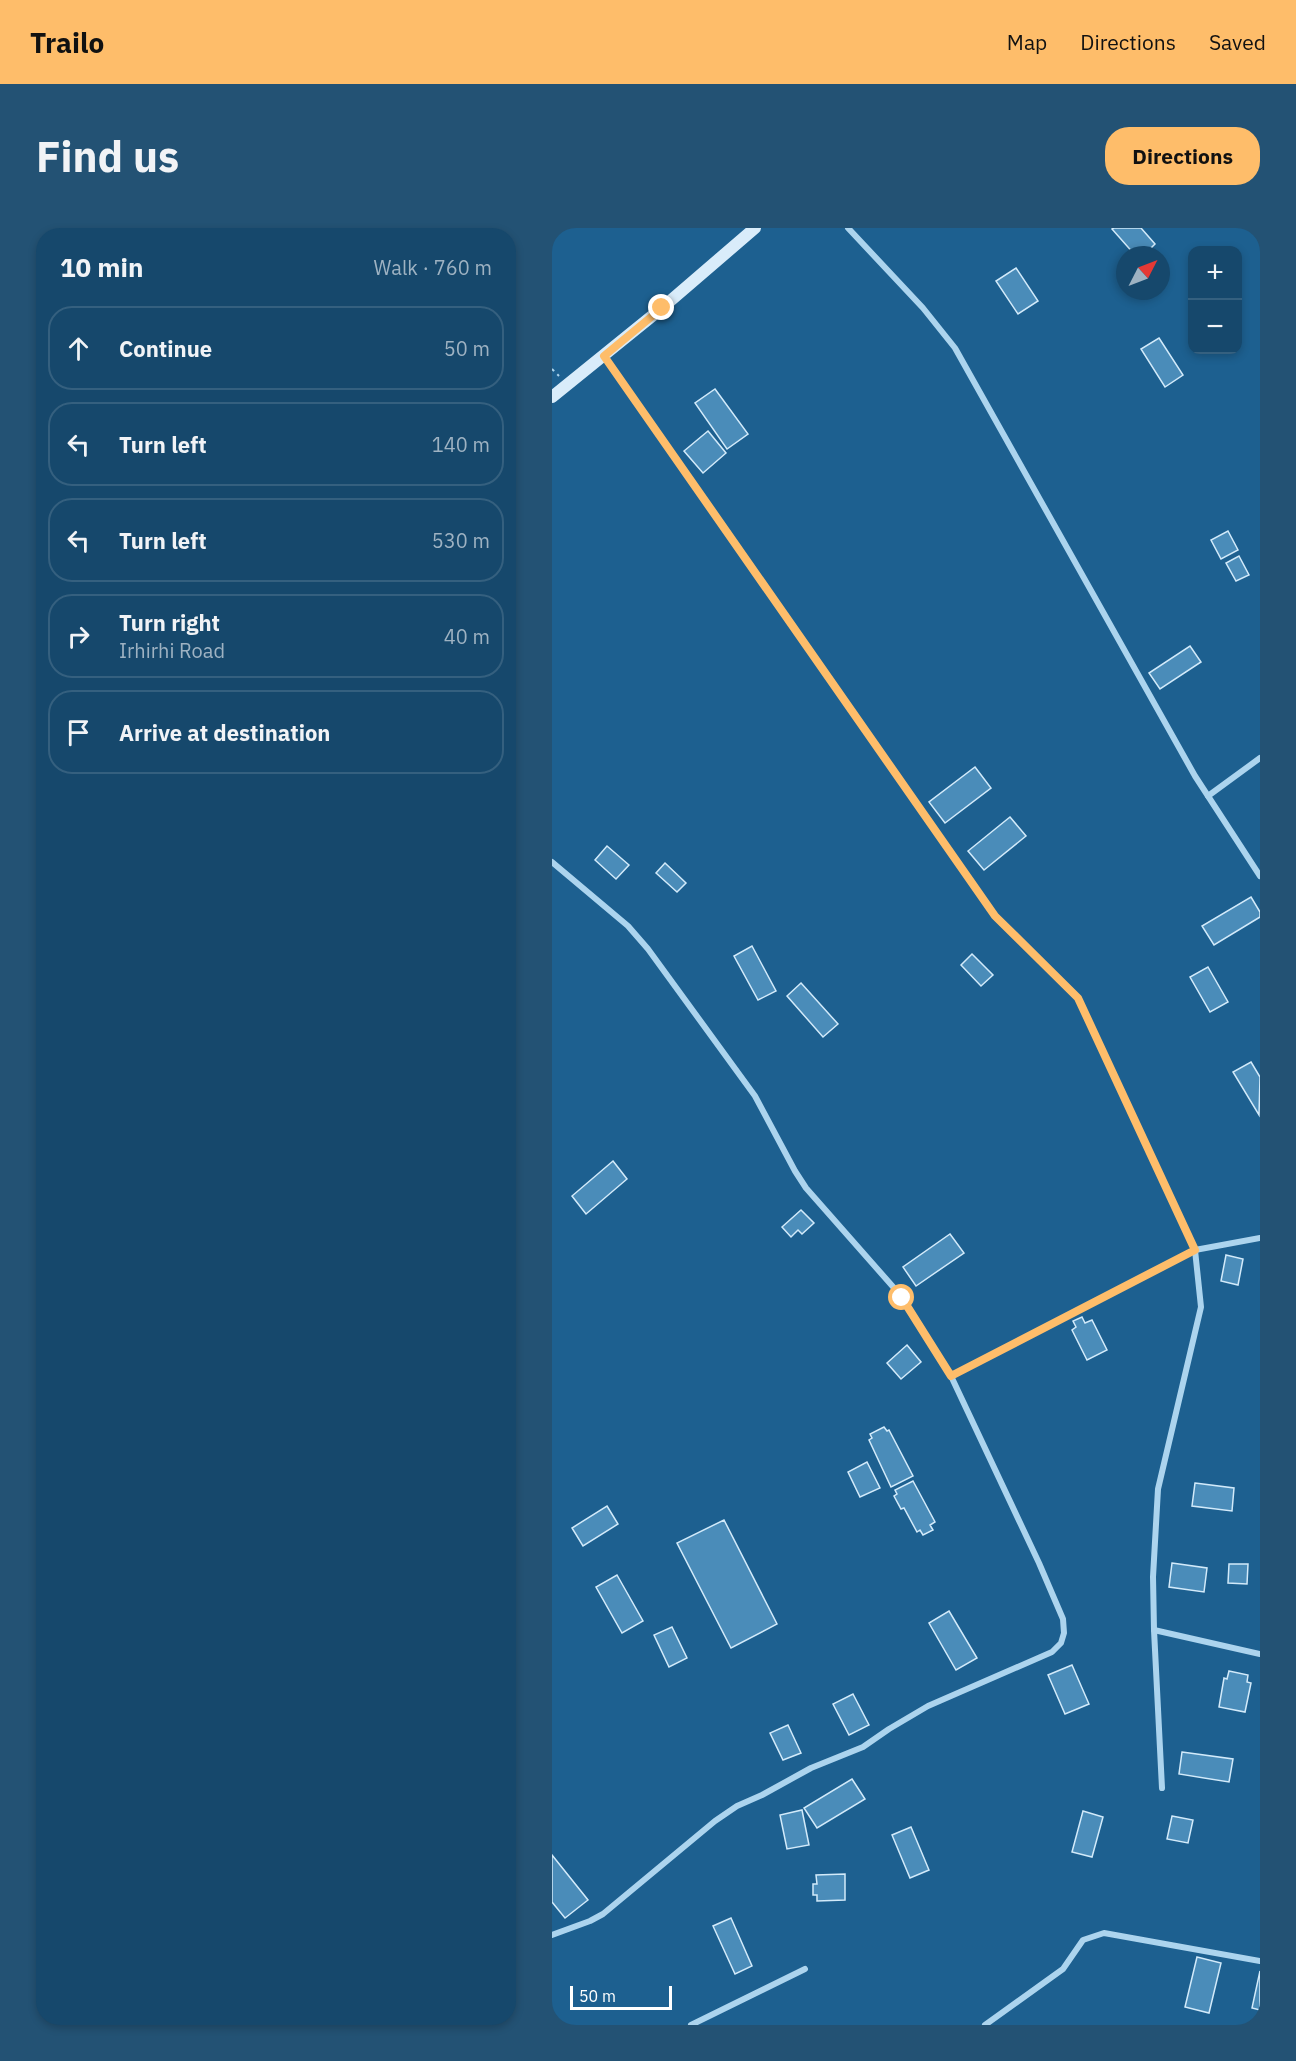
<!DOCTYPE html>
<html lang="en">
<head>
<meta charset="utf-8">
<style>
	body { margin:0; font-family:"IBM Plex Sans",sans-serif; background:#235274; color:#f1f3f6 }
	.controls { position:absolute; right:18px; top:18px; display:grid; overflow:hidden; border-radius:12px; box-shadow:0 3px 9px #0003 }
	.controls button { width:54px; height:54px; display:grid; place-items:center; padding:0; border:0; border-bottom:2px solid #35607f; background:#16486c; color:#f1f3f6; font:30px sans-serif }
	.compass { position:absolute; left:564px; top:18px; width:54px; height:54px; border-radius:50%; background:#16486c; box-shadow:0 3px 9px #0003; rotate:48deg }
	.scale { position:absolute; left:18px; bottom:15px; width:102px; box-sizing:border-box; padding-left:6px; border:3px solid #fff; border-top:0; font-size:16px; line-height:21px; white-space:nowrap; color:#fff; -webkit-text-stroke:4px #1d6090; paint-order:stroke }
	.stop { position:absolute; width:18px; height:18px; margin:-14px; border:4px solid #febd6a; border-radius:50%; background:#fff }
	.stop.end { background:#febd6a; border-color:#fff; box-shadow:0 2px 6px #0008 }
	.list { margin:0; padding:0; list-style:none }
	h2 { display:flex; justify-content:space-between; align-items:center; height:78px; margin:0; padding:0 24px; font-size:26px }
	h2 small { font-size:20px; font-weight:400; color:#9eb2c2 }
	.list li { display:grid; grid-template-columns:39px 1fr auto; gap:18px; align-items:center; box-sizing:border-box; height:84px; margin:0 12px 12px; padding:0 12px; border:2px solid #35607f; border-radius:24px }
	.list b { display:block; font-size:22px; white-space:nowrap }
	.list p { margin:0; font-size:20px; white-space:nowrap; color:#9eb2c2 }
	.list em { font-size:20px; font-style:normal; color:#9eb2c2 }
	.icon { flex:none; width:33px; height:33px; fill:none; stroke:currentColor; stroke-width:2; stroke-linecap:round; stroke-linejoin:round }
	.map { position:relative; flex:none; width:708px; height:1797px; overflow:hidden; border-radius:24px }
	header { display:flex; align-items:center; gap:36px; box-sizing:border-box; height:84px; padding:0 30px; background:#febd6a; color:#111 }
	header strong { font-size:28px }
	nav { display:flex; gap:33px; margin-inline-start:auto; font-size:21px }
	.intro { display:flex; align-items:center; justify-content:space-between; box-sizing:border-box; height:144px; padding:0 36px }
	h1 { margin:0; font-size:42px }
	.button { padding:15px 27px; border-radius:24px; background:#febd6a; color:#111; font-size:21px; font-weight:700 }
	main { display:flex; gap:36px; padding:0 36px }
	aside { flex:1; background:#16486c; border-radius:24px; box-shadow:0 3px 9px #0003 }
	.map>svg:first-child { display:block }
	.building { fill:#4a8cb9; stroke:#d2eafa; stroke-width:1.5 }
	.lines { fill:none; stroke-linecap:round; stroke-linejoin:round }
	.path { stroke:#acd4ee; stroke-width:2; stroke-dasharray:3 4.5; stroke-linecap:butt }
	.street { stroke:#acd4ee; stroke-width:6 }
	.secondary { stroke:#d9ecfa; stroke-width:12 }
	.route { stroke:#febd6a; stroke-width:8 }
</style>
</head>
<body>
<header>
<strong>Trailo</strong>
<nav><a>Map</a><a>Directions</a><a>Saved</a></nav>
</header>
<div class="intro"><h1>Find us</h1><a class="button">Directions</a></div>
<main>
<aside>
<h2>10 min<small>Walk · 760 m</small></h2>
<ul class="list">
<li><svg class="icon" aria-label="ahead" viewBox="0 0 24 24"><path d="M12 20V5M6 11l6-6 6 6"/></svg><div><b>Continue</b></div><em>50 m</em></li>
<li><svg class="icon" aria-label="left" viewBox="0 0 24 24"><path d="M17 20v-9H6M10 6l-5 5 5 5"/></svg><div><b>Turn left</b></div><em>140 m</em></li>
<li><svg class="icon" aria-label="left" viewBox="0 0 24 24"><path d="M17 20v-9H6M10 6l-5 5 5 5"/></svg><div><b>Turn left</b></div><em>530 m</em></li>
<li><svg class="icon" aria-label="right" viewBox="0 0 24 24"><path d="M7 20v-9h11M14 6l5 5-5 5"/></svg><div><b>Turn right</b><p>Irhirhi Road</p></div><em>40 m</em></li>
<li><svg class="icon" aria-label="arrive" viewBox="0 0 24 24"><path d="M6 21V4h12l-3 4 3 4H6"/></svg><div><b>Arrive at destination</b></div></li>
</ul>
</aside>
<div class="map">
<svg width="708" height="1797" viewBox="0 0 708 1797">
	<rect width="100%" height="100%" fill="#1d6090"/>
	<g class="building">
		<path d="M562,0H589L603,16L597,22L602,27H583L560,1Z"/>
		<path d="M464,40L486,73L466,86L444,53Z"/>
		<path d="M607,110L631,147L613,159L589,121Z"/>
		<path d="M163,161L196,206L175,221L143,175Z"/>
		<path d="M156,203L174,225L151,245L132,223Z"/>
		<path d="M676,303L686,322L669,331L659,312Z"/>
		<path d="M687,328L697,347L684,353L674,335Z"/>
		<path d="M638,418L649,434L608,461L597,445Z"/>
		<path d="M423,539L439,560L393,595L377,574Z"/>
		<path d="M458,589L474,608L432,642L416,623Z"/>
		<path d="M55,618L77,637L64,651L43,632Z"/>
		<path d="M113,635L134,655L125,664L104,645Z"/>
		<path d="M699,669L708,684V689L662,717L650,698Z"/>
		<path d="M200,718L224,763L206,772L182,728Z"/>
		<path d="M420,726L441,747L429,758L409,737Z"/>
		<path d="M656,739L676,774L658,784L638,749Z"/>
		<path d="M249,755L286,796L271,809L235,768Z"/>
		<path d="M699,834L708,849L707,887L681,844Z"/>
		<path d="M61,933L75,951L34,986L20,968Z"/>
		<path d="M249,982L262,995L250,1006L246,1002L239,1009L230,999Z"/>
		<path d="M398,1006L412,1025L364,1058L351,1039Z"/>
		<path d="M674,1027L691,1031L686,1057L669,1053Z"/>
		<path d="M530,1089L533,1095L540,1092L555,1122L535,1132L520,1102L524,1099L521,1093Z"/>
		<path d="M355,1117L369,1134L349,1151L335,1135Z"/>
		<path d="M332,1199L335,1203L337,1202L361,1248L339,1259L317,1212L320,1210L318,1206Z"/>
		<path d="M315,1234L328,1260L308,1269L296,1244Z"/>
		<path d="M361,1253L383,1294L378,1297L381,1302L371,1307L368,1302L365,1304L352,1280L349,1281L342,1268L345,1266L343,1262Z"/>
		<path d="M643,1255L682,1260L680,1283L640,1278Z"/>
		<path d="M55,1278L66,1296L31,1318L20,1300Z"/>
		<path d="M172,1292L225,1396L179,1420L125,1315Z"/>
		<path d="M620,1335L655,1340L652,1364L617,1359Z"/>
		<path d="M677,1336H696L695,1356L676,1355Z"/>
		<path d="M65,1347L91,1393L70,1405L44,1359Z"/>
		<path d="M397,1383L425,1430L404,1442L377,1395Z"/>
		<path d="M120,1399L135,1430L117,1439L102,1407Z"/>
		<path d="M520,1437L537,1476L513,1486L496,1447Z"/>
		<path d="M677,1443L696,1447L695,1454L699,1455L693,1484L667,1479L672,1450L675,1451Z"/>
		<path d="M301,1466L317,1497L297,1507L281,1476Z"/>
		<path d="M236,1497L249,1525L231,1532L218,1505Z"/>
		<path d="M630,1524L681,1531L677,1554L627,1546Z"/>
		<path d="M300,1551L313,1571L265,1600L252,1580Z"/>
		<path d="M250,1582L257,1617L235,1621L228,1587Z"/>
		<path d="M531,1583L551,1589L540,1629L520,1624Z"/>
		<path d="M620,1588L641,1592L636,1615L615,1611Z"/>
		<path d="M359,1599L377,1642L358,1650L340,1607Z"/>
		<path d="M0,1627L36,1672L13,1690L0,1674Z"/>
		<path d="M293,1646V1672L265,1673V1667H261V1656H265L264,1647Z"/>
		<path d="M179,1690L200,1738L183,1746L161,1698Z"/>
		<path d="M645,1729L669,1735L657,1785L633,1779Z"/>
		<path d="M708,1743V1782L700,1780Z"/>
	</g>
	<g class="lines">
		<path class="path" d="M0,141L7,148"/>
		<g class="street">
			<path d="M296,0L371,80L403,120L643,548L708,648"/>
			<path d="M52,128L443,688L526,770L643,1022L649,1079L606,1261L601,1349L602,1402L610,1560"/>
			<path d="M656,568L708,530"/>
			<path d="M0,634L76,698L96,721L203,868L243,943L254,960L350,1069L399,1148L487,1335L511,1391L512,1405L509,1415L500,1424L376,1478L337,1501L311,1519L259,1540L210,1567L185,1578L163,1593L51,1686L38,1693L0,1707"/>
			<path d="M399,1148L643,1022L708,1010"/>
			<path d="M602,1402L708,1426"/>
			<path d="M139,1797L253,1741"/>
			<path d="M433,1797L511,1741L531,1712L552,1705L708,1733"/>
		</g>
		<path class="secondary" d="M0,169L110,80L203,0"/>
	</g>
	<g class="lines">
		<path class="route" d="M110,80L52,128L443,688L526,770L643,1022L399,1148L350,1070"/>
	</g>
</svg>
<div class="controls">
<button>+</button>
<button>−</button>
</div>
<svg class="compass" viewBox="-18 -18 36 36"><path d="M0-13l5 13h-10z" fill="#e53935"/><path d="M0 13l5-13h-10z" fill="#9eb2c2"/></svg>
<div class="scale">50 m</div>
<div class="stop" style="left:350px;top:1070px"></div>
<div class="stop end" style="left:110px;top:80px"></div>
</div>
</main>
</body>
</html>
